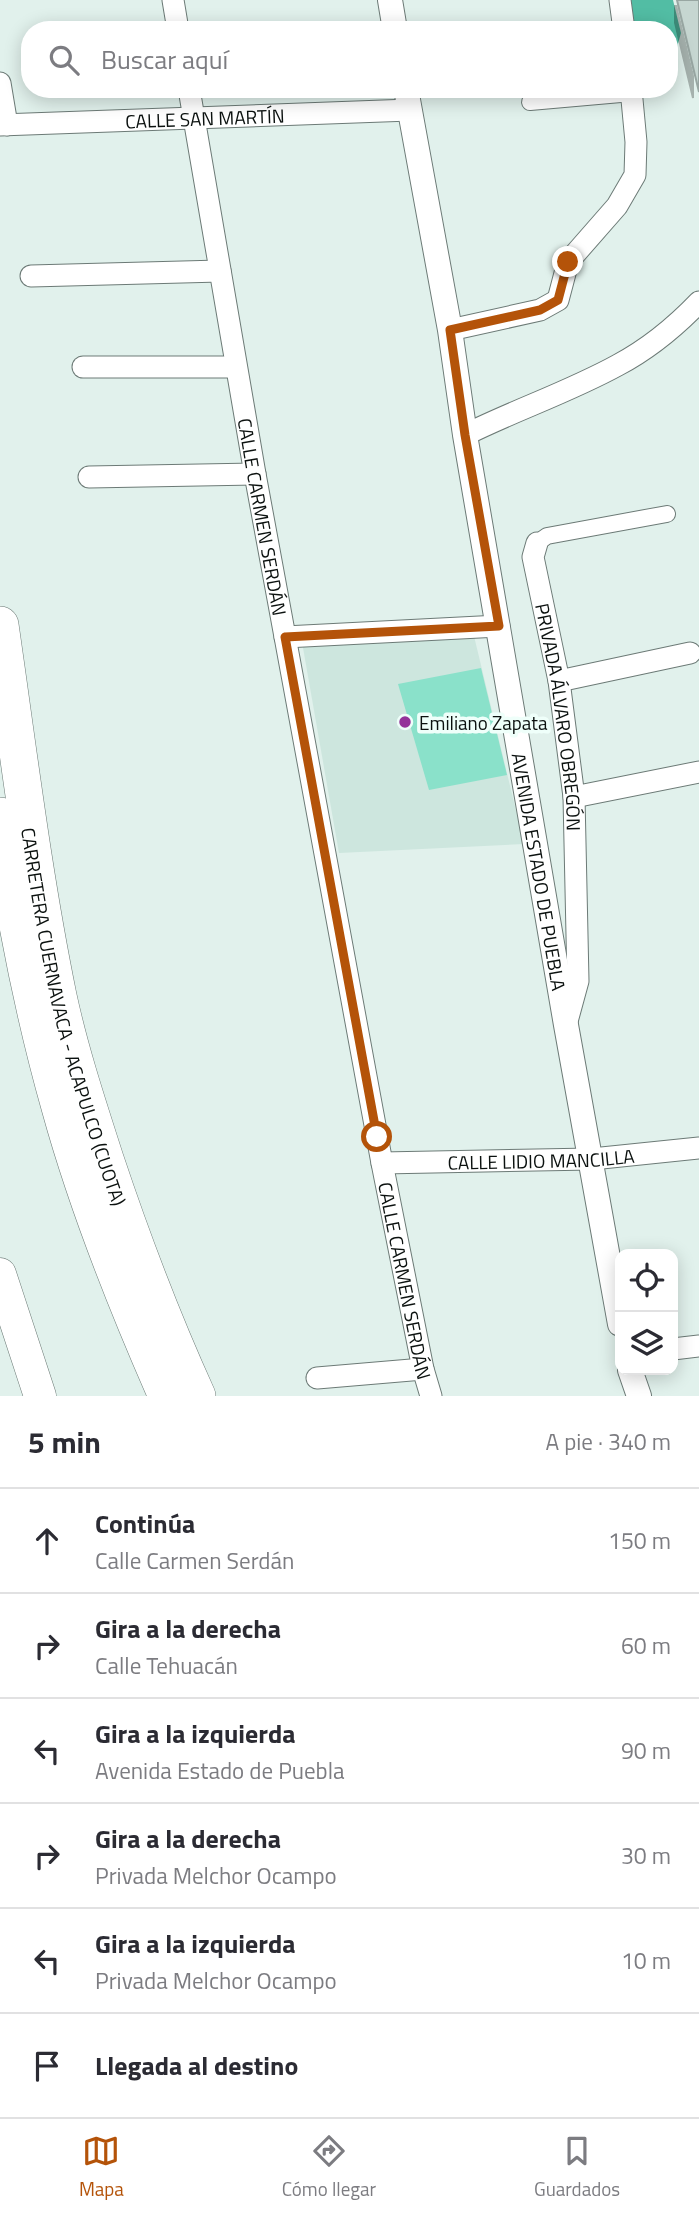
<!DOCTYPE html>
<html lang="es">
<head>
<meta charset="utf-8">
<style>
	body { margin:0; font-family:"Titillium Web",sans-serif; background:#f7f7f7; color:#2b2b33 }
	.controls { position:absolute; right:21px; bottom:21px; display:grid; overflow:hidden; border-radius:14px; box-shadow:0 4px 18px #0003 }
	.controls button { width:63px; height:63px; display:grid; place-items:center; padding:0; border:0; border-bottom:2px solid #e1e1e2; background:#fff; color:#2b2b33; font:35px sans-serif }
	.stop { position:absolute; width:21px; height:21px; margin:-16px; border:5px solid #b45309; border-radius:50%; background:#fff }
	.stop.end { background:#b45309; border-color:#fff; box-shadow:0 2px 7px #0008 }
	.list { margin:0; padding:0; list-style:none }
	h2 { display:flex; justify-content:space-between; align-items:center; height:91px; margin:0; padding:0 28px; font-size:30px }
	h2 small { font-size:23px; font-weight:400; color:#7c7c81 }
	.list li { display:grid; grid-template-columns:46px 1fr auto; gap:21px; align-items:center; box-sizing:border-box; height:105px; padding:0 28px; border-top:2px solid #e1e1e2 }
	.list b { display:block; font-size:26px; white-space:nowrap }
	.list p { margin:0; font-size:23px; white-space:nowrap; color:#7c7c81 }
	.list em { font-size:23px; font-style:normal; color:#7c7c81 }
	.icon { flex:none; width:38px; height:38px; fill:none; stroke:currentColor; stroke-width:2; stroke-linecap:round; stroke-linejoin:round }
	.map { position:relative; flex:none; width:699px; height:1396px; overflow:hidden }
	.search { position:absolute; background:#fff; box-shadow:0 4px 18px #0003; left:21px; right:21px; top:21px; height:77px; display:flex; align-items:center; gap:18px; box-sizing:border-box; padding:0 24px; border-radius:28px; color:#7c7c81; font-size:26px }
	.sheet { height:721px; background:#fff }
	nav { display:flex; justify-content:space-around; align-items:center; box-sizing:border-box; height:98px; border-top:2px solid #e1e1e2; background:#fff; font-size:19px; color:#7c7c81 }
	nav a { display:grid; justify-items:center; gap:4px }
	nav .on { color:#b45309 }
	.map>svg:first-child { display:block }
	.built { fill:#cde6de }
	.green { fill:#8ae1ca }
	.forest { fill:#52bda4 }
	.building { fill:#c6d6d1; stroke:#98a6a2; stroke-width:2; filter:url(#shadow) }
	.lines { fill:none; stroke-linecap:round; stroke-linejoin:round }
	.pedestrian-casing { stroke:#6c7a76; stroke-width:18 }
	.minor-casing { stroke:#6c7a76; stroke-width:23 }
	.tertiary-casing { stroke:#6c7a76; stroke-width:26 }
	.primary-casing { stroke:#6c7a76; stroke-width:33 }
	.motorway-casing { stroke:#6c7a76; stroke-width:38 }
	.pedestrian { stroke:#fff; stroke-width:16 }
	.minor { stroke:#fff; stroke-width:21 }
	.tertiary { stroke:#fff; stroke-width:24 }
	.primary { stroke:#fff; stroke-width:32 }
	.motorway { stroke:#fff; stroke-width:37 }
	.route { stroke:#b45309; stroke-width:9 }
	.poi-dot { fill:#94339a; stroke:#effffa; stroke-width:2.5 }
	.labels { text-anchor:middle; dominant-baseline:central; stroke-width:7; stroke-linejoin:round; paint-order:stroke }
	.street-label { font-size:19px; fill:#0b110f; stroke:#effffa }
	.poi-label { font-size:19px; fill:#0b110f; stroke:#effffa; text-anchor:start }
</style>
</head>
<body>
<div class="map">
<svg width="699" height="1396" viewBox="0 0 699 1396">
	<defs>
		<filter id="shadow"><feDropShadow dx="-6" dy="6" stdDeviation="0" flood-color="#0004"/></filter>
	</defs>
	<rect width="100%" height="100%" fill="#e1f1ec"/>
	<path class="built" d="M474,636L524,844L339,853L302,642Z"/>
	<path class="green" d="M481,668L507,775L429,790L398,684Z"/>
	<path class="forest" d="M625,0H673L681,33L669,76V30H632Z"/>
	<path class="building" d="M677,0H699V92Z"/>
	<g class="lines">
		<defs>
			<g id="pedestrian">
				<path d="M530,102L632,93"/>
				<path d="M537,543L547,536L667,514"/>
			</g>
			<g id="minor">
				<path d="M173,0L178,30"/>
				<path d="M620,0L624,30"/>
				<path d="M0,83L7,125"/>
				<path id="s1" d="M189,89L255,474L382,1163L423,1369L431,1396"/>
				<path id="s2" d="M0,125L410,110"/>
				<path d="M31,276L220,271"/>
				<path d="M450,330L540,310L558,300L568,262L617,206L635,175L636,142L631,89"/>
				<path d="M83,367H235"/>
				<path d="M465,435C515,410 569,392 618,365C648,349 676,326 699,302"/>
				<path d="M89,477L255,474"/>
				<path id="s3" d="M537,543L533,557L559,681L574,797L578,981L566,1025"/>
				<path d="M285,637L499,626"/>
				<path d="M559,681L690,653"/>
				<path d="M574,797L699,772"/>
				<path id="s4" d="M382,1163L592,1159L699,1148"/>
				<path d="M673,1349L699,1346"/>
				<path d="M317,1378L423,1369"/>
			</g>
			<g id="tertiary">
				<path d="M390,0L395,30"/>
				<path id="s5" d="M406,89L450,330L465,435L566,1025L620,1324"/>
				<path d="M630,1370L639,1396"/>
			</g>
			<path id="primary" d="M0,1274L40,1396"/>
			<g id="motorway">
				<path id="s6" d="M0,625C18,749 33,874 58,996C70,1052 88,1106 105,1159C132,1240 162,1319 197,1396"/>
				<path d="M0,816C14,914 33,1012 60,1107C87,1205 126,1303 167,1396"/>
			</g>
		</defs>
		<use href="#pedestrian" class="pedestrian-casing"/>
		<use href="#minor" class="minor-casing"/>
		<use href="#tertiary" class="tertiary-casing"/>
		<use href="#primary" class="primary-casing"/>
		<use href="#motorway" class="motorway-casing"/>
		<use href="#pedestrian" class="pedestrian"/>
		<use href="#minor" class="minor"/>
		<use href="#tertiary" class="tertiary"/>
		<use href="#primary" class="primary"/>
		<use href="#motorway" class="motorway"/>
	</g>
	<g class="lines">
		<path class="route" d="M377,1137L285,637L499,626L465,435L450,330L540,310L558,300L568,262"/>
	</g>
	<circle class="poi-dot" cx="405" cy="722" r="7"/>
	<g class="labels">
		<g class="street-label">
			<text stroke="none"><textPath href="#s2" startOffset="205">CALLE SAN MARTÍN</textPath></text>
			<text stroke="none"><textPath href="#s1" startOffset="434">CALLE CARMEN SERDÁN</textPath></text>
			<text stroke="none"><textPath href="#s3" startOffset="177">PRIVADA ÁLVARO OBREGÓN</textPath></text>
			<text stroke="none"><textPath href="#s5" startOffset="794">AVENIDA ESTADO DE PUEBLA</textPath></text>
			<text stroke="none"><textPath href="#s6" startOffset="399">CARRETERA CUERNAVACA - ACAPULCO (CUOTA)</textPath></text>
			<text stroke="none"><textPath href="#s4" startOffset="159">CALLE LIDIO MANCILLA</textPath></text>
			<text stroke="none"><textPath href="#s1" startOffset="1211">CALLE CARMEN SERDÁN</textPath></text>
		</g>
		<g class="poi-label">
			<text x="419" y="722">Emiliano Zapata</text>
		</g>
	</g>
</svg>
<div class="controls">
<button><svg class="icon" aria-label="locate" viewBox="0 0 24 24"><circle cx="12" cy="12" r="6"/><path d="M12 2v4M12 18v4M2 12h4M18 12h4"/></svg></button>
<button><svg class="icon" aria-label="layers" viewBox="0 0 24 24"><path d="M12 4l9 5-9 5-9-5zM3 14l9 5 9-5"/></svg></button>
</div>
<div class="stop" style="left:377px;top:1137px"></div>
<div class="stop end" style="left:568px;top:262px"></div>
<div class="search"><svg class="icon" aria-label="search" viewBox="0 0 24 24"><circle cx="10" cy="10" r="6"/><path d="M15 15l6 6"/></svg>Buscar aquí</div>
</div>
<section class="sheet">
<h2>5 min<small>A pie · 340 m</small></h2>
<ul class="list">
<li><svg class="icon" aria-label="ahead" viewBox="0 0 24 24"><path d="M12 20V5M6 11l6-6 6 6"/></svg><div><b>Continúa</b><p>Calle Carmen Serdán</p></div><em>150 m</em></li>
<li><svg class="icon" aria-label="right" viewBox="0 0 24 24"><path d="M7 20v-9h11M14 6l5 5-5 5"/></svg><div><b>Gira a la derecha</b><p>Calle Tehuacán</p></div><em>60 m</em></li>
<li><svg class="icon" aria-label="left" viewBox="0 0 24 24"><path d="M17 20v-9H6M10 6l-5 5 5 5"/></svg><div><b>Gira a la izquierda</b><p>Avenida Estado de Puebla</p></div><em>90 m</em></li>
<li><svg class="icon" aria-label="right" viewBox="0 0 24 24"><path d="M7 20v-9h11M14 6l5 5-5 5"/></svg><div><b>Gira a la derecha</b><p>Privada Melchor Ocampo</p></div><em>30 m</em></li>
<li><svg class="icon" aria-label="left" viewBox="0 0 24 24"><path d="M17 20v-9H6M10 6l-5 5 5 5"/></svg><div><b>Gira a la izquierda</b><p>Privada Melchor Ocampo</p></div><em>10 m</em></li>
<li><svg class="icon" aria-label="arrive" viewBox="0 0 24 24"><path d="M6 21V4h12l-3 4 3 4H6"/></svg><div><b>Llegada al destino</b></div></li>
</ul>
</section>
<nav>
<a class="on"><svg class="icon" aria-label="map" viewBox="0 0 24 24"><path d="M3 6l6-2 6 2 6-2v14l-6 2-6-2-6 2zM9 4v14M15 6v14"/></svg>Mapa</a>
<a><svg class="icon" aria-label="directions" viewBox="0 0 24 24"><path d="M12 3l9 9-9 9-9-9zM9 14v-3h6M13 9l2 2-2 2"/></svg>Cómo llegar</a>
<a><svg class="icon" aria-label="saved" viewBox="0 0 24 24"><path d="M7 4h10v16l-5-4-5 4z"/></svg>Guardados</a>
</nav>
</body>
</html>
